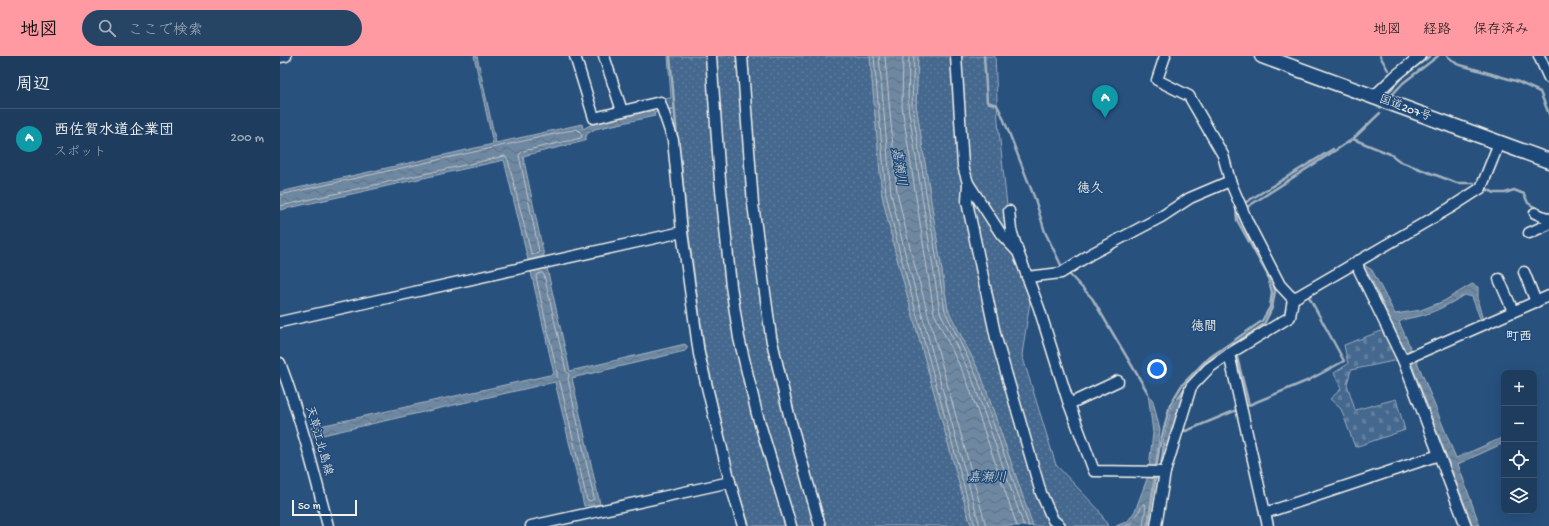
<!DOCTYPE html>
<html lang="ja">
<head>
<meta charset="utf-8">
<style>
	body { margin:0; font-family:"Gochi Hand","Klee One",sans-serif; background:#264464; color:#f1f3f6 }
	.controls { position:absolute; right:12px; bottom:12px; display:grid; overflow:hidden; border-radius:8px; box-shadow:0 4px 16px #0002 }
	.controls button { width:36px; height:36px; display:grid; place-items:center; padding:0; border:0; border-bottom:1px solid #3c5673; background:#1e3d5e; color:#f1f3f6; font:20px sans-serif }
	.scale { position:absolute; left:12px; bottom:10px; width:65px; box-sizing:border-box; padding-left:4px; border:2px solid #f4f1e8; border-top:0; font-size:11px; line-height:14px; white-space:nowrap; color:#f4f1e8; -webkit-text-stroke:3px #1f4a7a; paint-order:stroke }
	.you { position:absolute; left:877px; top:313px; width:14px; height:14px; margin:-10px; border:3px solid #fff; border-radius:50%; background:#1a73e8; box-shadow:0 0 0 6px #1a73e833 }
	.badge { display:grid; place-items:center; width:26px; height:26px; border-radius:50%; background:#ff9aa2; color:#fff; font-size:13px; font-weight:700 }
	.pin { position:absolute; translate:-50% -33px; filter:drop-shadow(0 1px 2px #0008) }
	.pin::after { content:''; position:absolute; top:21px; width:14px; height:12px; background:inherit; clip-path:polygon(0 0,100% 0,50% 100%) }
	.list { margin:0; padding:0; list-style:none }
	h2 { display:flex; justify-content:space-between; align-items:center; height:52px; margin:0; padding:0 16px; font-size:17px }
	h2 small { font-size:13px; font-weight:400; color:#a1aebc }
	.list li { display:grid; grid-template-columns:26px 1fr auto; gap:12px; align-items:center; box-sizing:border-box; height:60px; padding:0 16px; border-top:1px solid #3c5673 }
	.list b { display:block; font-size:15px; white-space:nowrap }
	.list p { margin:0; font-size:13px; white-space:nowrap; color:#a1aebc }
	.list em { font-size:13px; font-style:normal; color:#a1aebc }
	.icon { flex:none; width:22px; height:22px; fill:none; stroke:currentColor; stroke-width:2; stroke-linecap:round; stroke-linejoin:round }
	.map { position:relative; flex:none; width:1269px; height:470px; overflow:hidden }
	header { display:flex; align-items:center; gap:24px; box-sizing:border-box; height:56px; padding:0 20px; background:#ff9aa2; color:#111 }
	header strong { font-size:19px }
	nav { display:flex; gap:22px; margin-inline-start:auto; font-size:14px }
	.search { width:280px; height:36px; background:#264464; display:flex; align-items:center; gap:10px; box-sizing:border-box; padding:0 14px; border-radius:22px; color:#a1aebc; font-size:15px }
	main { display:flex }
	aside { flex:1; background:#1e3d5e }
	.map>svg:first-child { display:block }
	.grass { fill:url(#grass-dots); stroke:#9cacbb }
	.cemetery { fill:url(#cemetery-stones); stroke:#9cacbb }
	.water { fill:url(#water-waves); stroke:#a4b2be }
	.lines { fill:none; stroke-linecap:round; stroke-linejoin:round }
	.shore { stroke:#bec7cc; stroke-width:1 }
	.stream { stroke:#a4b2be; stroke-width:2.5 }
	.minor-casing { stroke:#f4f1e8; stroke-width:13 }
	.highway-casing { stroke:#f4f1e8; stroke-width:17 }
	.minor { stroke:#1f4a7a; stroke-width:10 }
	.highway { stroke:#1f4a7a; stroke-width:14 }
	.labels { text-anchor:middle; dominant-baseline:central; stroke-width:3; stroke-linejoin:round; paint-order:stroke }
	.street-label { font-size:12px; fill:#f4f1e8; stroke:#1f4a7a }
	.water-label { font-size:13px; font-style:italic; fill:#d9dcda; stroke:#1f4a7a }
	.neighbourhood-label { font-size:13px; font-weight:bold; fill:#f4f1e8; stroke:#1f4a7a }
</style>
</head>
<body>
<header>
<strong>地図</strong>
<div class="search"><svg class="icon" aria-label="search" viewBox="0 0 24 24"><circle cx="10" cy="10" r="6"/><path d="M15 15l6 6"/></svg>ここで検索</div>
<nav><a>地図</a><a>経路</a><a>保存済み</a></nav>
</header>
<main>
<aside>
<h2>周辺<small></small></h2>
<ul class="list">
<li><span class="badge" style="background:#0f9aa8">A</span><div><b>西佐賀水道企業団</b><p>スポット</p></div><em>200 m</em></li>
</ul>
</aside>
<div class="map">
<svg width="1269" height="470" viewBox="0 0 1269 470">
	<defs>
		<pattern id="grass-dots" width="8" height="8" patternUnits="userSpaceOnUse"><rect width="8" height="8" fill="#45688e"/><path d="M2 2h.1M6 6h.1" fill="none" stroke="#607e9e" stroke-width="1.8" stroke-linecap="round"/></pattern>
		<pattern id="cemetery-stones" width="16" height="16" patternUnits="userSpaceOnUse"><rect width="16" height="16" fill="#45688e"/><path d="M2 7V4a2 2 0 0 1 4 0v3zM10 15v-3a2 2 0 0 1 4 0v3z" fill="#607e9e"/></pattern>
		<pattern id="water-waves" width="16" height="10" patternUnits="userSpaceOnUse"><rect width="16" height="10" fill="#6e88a2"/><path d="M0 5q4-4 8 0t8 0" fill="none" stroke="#5f6e7d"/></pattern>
	</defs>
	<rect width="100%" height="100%" fill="#28517e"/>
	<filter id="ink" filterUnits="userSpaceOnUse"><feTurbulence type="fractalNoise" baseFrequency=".025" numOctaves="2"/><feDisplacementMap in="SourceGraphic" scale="8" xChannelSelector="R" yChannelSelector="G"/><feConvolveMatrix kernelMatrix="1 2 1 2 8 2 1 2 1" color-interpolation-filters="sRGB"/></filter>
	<g filter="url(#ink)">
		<g class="grass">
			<path d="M388,0H590L602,139L615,195L689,463L692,470H470L455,424L425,295L408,173L399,82L384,43L391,42Z"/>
			<path d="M638,0H715L718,66L728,159L750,245L742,299L776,409L818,453L828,470H753L701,319L668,254L636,49Z"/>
		</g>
		<path class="cemetery" d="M1104,274L1118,304L1071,314L1067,328L1075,354L1116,343L1125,374L1075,391L1061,353L1050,343L1061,333L1054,317L1068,308L1064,289Z"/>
		<g class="water">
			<path d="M194,0H197L216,87L302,68L303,73L314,67L373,54L374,56L379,55V56L374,57L375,60L315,73L307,78L305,85L243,100L264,200L248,204L224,104L0,154V136L213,88Z"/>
			<path d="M590,0H638L636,49L668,254L701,319L753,470H692L689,463L615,195L602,139Z"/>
			<path d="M1084,209L1092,214L1115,258L1141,254L1164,245L1192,228L1198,231V246L1203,264L1201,265L1192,241L1185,239C1171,247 1156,256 1140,260C1132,262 1126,262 1119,266L1132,295L1126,297L1090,220L1083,212Z"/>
			<path d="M267,212L290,315L405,288L408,291L405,295L292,322L320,448L304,450L275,326L34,381L31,372L274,318L251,216Z"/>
			<path d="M1136,303L1176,402L1224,381V387L1178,408L1200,470H1193L1131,306Z"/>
			<path d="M868,337L873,345L880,374L868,466L866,470H836L848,465L855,455L868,420L873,377Z"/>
			<path d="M900,339L905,342L890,390L882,389L892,350Z"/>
		</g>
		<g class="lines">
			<g class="shore">
				<path d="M594,0L606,138L619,194L695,470"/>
				<path d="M599,0L611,137L624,193L700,470"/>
				<path d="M605,0L617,136L630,192L706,470"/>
				<path d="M623,0L622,51L654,257L687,325L737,470"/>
				<path d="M629,0L628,50L660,256L692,322L744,470"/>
				<path d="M634,0L632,50L665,255L697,321L749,470"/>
				<path d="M0,139L297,73L302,78L301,82L243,95L239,99L259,195L258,197L252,199L251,197L228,104L225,100L0,150"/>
				<path d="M262,217L264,219L286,315L289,319L288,323L314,442L313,444L308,445L307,444L280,326L277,321V316L256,221L257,219Z"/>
				<path d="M846,470L851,467L864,447L866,449L863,470"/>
			</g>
			<g class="stream">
				<path d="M390,0L397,81"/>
				<path d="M704,0L707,46L717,49L722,59L755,143L765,176L782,211"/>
				<path d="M1100,0L1108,14"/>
				<path d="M1167,0L1177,8L1236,25L1260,36L1269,58"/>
				<path d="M1108,37L1121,22L1150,0"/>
				<path d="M1111,40L1123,27L1158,0"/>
				<path d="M389,54L394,53"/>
				<path d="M1073,83L1110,98L1121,106L1177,127H1194"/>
				<path d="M1206,133L1215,137H1225L1234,134L1244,138L1248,147L1261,155"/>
				<path d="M963,148L1053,93"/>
				<path d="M964,153L1073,83L1100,57"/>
				<path d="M959,157L960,163L971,183"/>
				<path d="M789,218L812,242L868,337"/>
				<path d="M956,297L969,349"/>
				<path d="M917,317L927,306L984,268L992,252L995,235L991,221"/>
				<path d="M899,341L908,327"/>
				<path d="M964,351L1029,324L1064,305L1028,239L1030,238"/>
				<path d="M901,373L906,375L959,353"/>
				<path d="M881,409L884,388"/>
				<path d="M876,414L880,388L890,349L902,329L926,304L982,265L990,251L992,236L987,218L957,164L956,152L959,151"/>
				<path d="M868,470L876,419"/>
			</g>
			<defs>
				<g id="minor">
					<path d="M295,0L314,62L380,46L393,84L402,176L419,298L450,426L463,470"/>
					<path d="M324,0L342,55"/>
					<path d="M431,0L440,124L451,230L459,282L477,358L511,470"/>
					<path d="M462,0L473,148L491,281L509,359L540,470"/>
					<path d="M676,0L683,110L688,127L721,178L737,195"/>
					<path d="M885,0L877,24L909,40L943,99L950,125"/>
					<path d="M1259,0L1269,22"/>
					<path d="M0,1L6,0"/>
					<path d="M1093,41L1114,21L1140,0"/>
					<path d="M688,127L687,146L716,282L761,437L773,464L780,470"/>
					<path d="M729,155L731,174L738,196L759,252L788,345L814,415L885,416"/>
					<path d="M1255,157L1269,163"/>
					<path d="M1249,177L1269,168"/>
					<path d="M1077,205L1079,214L1123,304"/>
					<path d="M1244,216L1256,246"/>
					<path d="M747,221L781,217L811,198L881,161L910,142L950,125L968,167L1000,229L1013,243"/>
					<path d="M1219,223L1233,255"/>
					<path d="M0,266L402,176"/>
					<path d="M949,298L988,470"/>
					<path d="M0,307C20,360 34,415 48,470"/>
					<path d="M789,348L838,325"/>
					<path d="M985,457L1159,399"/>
					<path d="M251,470L450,426"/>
					<path d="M876,470L885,416L911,331L929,312L949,298L1010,261L1013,243L1170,152L1201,132L1219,87"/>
					<path d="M1186,470L1123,304L1269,240"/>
				</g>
				<path id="highway" d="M982,0L1269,105"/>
			</defs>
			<use href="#minor" class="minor-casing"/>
			<use href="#highway" class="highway-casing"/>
			<use href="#minor" class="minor"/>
			<use href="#highway" class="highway"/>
		</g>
	</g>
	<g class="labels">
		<g class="street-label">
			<text transform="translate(1125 53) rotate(20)">国道207号</text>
			<text transform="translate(38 385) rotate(74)">天草江北島線</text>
		</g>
		<g class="water-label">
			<text transform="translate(618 111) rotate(81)">嘉瀬川</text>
			<text x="707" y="422">嘉瀬川</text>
		</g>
		<g class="neighbourhood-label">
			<text x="810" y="133">徳久</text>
			<text x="924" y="271">徳間</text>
			<text x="1239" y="281">町西</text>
		</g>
	</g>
</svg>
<div class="controls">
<button>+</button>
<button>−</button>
<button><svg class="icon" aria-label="locate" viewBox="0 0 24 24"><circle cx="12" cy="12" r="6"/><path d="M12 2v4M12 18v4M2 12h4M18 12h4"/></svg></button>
<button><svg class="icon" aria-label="layers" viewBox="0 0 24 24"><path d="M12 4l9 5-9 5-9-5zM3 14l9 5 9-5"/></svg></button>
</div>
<div class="scale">50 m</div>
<div class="you"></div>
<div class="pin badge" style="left:825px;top:62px;background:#0f9aa8">A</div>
</div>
</main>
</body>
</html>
